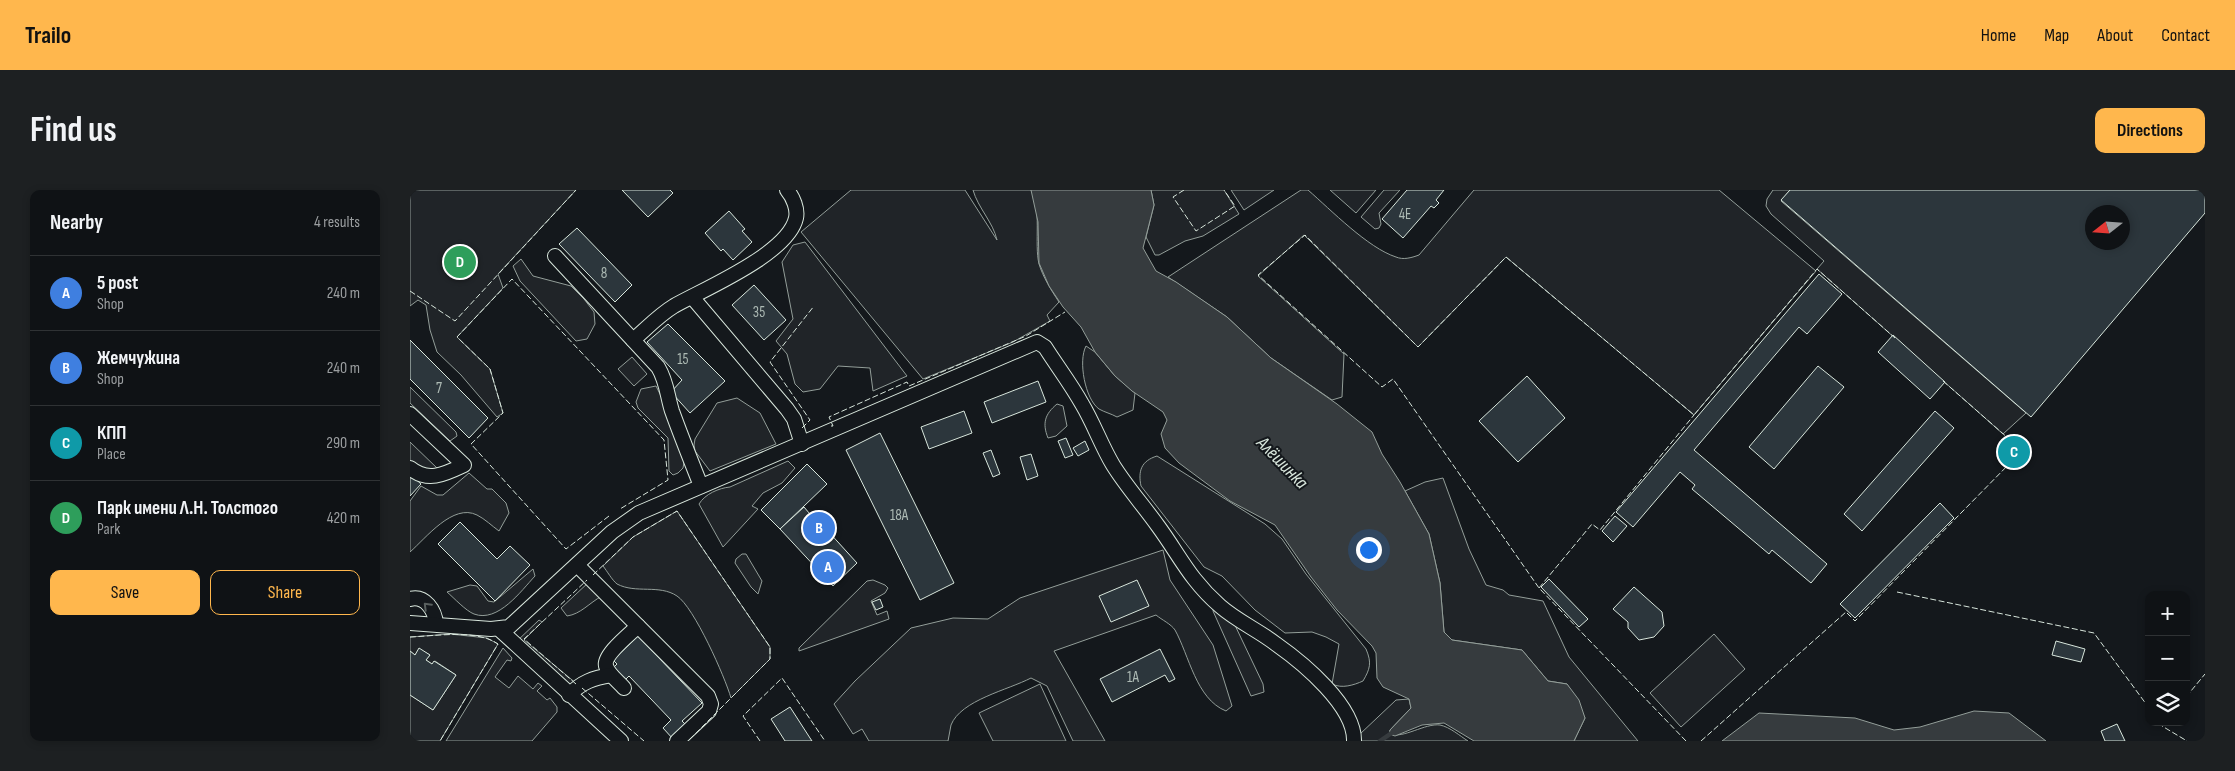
<!DOCTYPE html>
<html lang="en">
<head>
<meta charset="utf-8">
<style>
	body { margin:0; font-family:"Sofia Sans Condensed",sans-serif; background:#1d2022; color:#f1f3f6 }
	.controls { position:absolute; right:15px; bottom:15px; display:grid; overflow:hidden; border-radius:10px; box-shadow:0 2px 8px #0003 }
	.controls button { width:45px; height:45px; display:grid; place-items:center; padding:0; border:0; border-bottom:1px solid #2f3234; background:#0f1215; color:#f1f3f6; font:25px sans-serif }
	.compass { position:absolute; left:1675px; top:15px; width:45px; height:45px; border-radius:50%; background:#0f1215; box-shadow:0 2px 8px #0003; rotate:253deg }
	.you { position:absolute; left:958px; top:359px; width:18px; height:18px; margin:-12px; border:4px solid #fff; border-radius:50%; background:#1a73e8; box-shadow:0 0 0 8px #1a73e833 }
	.badge { display:grid; place-items:center; width:32px; height:32px; border-radius:50%; background:#ffb74d; color:#fff; font-size:16px; font-weight:700 }
	.pin { position:absolute; translate:-50% -50%; border:2px solid #fff; box-shadow:0 1px 5px #0006 }
	.list { margin:0; padding:0; list-style:none }
	h2 { display:flex; justify-content:space-between; align-items:center; height:65px; margin:0; padding:0 20px; font-size:21px }
	h2 small { font-size:16px; font-weight:400; color:#9b9ea0 }
	.list li { display:grid; grid-template-columns:32px 1fr auto; gap:15px; align-items:center; box-sizing:border-box; height:75px; padding:0 20px; border-top:1px solid #2f3234 }
	.list b { display:block; font-size:19px; white-space:nowrap }
	.list p { margin:0; font-size:16px; white-space:nowrap; color:#9b9ea0 }
	.list em { font-size:16px; font-style:normal; color:#9b9ea0 }
	.actions { display:flex; gap:10px; padding:15px 20px }
	.actions a { flex:1; padding:11px 0; border:1px solid #ffb74d; border-radius:10px; text-align:center; font-size:18px; color:#ffb74d }
	.actions .main { background:#ffb74d; color:#111 }
	.icon { flex:none; width:28px; height:28px; fill:none; stroke:currentColor; stroke-width:2; stroke-linecap:round; stroke-linejoin:round }
	.map { position:relative; flex:none; width:1795px; height:551px; overflow:hidden; border-radius:10px }
	header { display:flex; align-items:center; gap:30px; box-sizing:border-box; height:70px; padding:0 25px; background:#ffb74d; color:#111 }
	header strong { font-size:24px }
	nav { display:flex; gap:28px; margin-inline-start:auto; font-size:18px }
	.intro { display:flex; align-items:center; justify-content:space-between; box-sizing:border-box; height:120px; padding:0 30px }
	h1 { margin:0; font-size:35px }
	.button { padding:12px 22px; border-radius:10px; background:#ffb74d; color:#111; font-size:18px; font-weight:700 }
	main { display:flex; gap:30px; padding:0 30px }
	aside { flex:1; background:#0f1215; border-radius:10px; box-shadow:0 2px 8px #0003 }
	.map>svg:first-child { display:block }
	.green { fill:#202428; stroke:#939e99 }
	.water { fill:#363b3e; stroke:#939e99 }
	.lines { fill:none; stroke-linecap:round; stroke-linejoin:round }
	.stream { stroke:#363b3e; stroke-width:4.5 }
	.building { fill:#2c363c; stroke:#d8e6dc; fill-rule:evenodd }
	.minor-casing { stroke:#d8e6dc; stroke-width:16 }
	.minor { stroke:#14181c; stroke-width:14 }
	.fence { stroke:#d8e6dc; stroke-width:1; stroke-dasharray:6 2.5; stroke-linecap:butt }
	.oneway { stroke:#59605f }
	.labels { text-anchor:middle; dominant-baseline:central; stroke-width:4; stroke-linejoin:round; paint-order:stroke }
	.number-label { font-size:15px; fill:#adbab4 }
	.water-label { font-size:19px; font-style:italic; fill:#d8e6dc; stroke:#14181c }
</style>
</head>
<body>
<header>
<strong>Trailo</strong>
<nav><a>Home</a><a>Map</a><a>About</a><a>Contact</a></nav>
</header>
<div class="intro"><h1>Find us</h1><a class="button">Directions</a></div>
<main>
<aside>
<h2>Nearby<small>4 results</small></h2>
<ul class="list">
<li><span class="badge" style="background:#3f7fe0">A</span><div><b>5 post</b><p>Shop</p></div><em>240 m</em></li>
<li><span class="badge" style="background:#3f7fe0">B</span><div><b>Жемчужина</b><p>Shop</p></div><em>240 m</em></li>
<li><span class="badge" style="background:#0f9aa8">C</span><div><b>КПП</b><p>Place</p></div><em>290 m</em></li>
<li><span class="badge" style="background:#2e9e5b">D</span><div><b>Парк имени Л.Н. Толстого</b><p>Park</p></div><em>420 m</em></li>
</ul>
<div class="actions"><a class="main">Save</a><a>Share</a></div>
</aside>
<div class="map">
<svg width="1795" height="551" viewBox="0 0 1795 551">
	<rect width="100%" height="100%" fill="#14181c"/>
	<g class="green">
		<path d="M0,0H166L88,84L93,98L47,147L80,179L93,223L87,227L51,185L27,162L20,140L16,115L8,110L0,116Z"/>
		<path d="M441,0H555L587,50C583,32 568,18 563,0H621C632,17 624,54 629,74C633,87 641,100 649,112L637,125L640,131L603,152L513,189L391,42Z"/>
		<path d="M741,0H814L829,24L793,46L775,51L749,65H745L736,47L744,15Z"/>
		<path d="M821,0H864L834,20Z"/>
		<path d="M891,0H898C921,20 958,58 986,67C993,70 1001,68 1009,65L1064,0H1309L1406,81L1284,225L1096,67L1008,157L894,45L848,86L934,164L932,207L922,210L861,168L817,127L758,87Z"/>
		<path d="M920,0H966L946,23Z"/>
		<path d="M974,0H990L969,23L971,34L969,38L965,39L951,27Z"/>
		<path d="M1363,0H1380L1371,11L1616,223L1593,244L1407,79L1414,71L1361,24L1356,16L1357,9Z"/>
		<path d="M395,52L497,186L463,201L460,178L428,176L410,199L393,202L385,194L377,164L366,151L383,129L372,72L383,55Z"/>
		<path d="M111,69L123,86L161,96L174,109L184,122L185,134L177,149L166,151L110,91L103,76Z"/>
		<path d="M676,156L685,162L705,186L725,203L723,220L707,227C702,224 694,222 689,219C675,209 668,171 676,156Z"/>
		<path d="M222,167L237,184L224,196L208,179Z"/>
		<path d="M246,196L255,214L275,267L273,278L268,283L263,285L259,281L258,248L228,218L226,212L231,199Z"/>
		<path d="M0,197L46,242L47,246L40,251L0,213Z"/>
		<path d="M327,208L350,223L366,254L300,281L285,261L284,255L285,249L307,213Z"/>
		<path d="M647,214L653,216L657,236L646,246L638,248C632,233 635,224 647,214Z"/>
		<path d="M0,252L28,279L22,282L0,272Z"/>
		<path d="M747,266L855,334L872,349L896,384L956,459C962,473 960,479 953,491C944,495 932,499 922,494L929,454L916,447L902,442L875,443L845,420L812,386L794,377L731,296C728,281 731,271 747,266Z"/>
		<path d="M378,271L385,278L372,293L353,303L342,316L348,319L313,357L289,314C295,304 309,298 320,297Z"/>
		<path d="M59,283L77,299H82L96,313L99,323L89,341C82,336 75,329 67,325C43,313 16,348 0,362V311L11,296L27,305H33Z"/>
		<path d="M1033,288L1059,359L1076,395L1093,400L1099,405L1133,411L1159,467L1228,551H1164L1175,528L1157,494L1138,491L1112,460L1042,450L1034,442L1030,393L1019,344L995,301L1015,292Z"/>
		<path d="M267,321L360,457V469L321,508C315,487 284,417 267,406C249,394 226,404 207,394C202,390 197,381 193,376L223,347Z"/>
		<path d="M753,360L760,390L803,455L822,516L816,521C786,509 779,465 765,440C761,434 752,430 746,425L644,461L695,551H663L637,496L621,488C598,500 551,510 541,535C540,540 539,546 538,551H459L452,539L443,544L424,514L445,491L501,438L543,428L578,429L610,408Z"/>
		<path d="M332,364H336L352,391L348,404L341,397L325,373L326,369Z"/>
		<path d="M123,379L125,386C111,401 88,433 64,424C56,421 44,408 37,402L60,395L67,396L78,411L84,412Z"/>
		<path d="M463,390L475,395L478,398L475,403L461,411L467,425L477,421L479,429L389,461V458L457,391Z"/>
		<path d="M179,392L192,406C179,413 171,424 157,426L151,418Z"/>
		<path d="M804,416L822,429L853,494L854,502L841,506L803,421Z"/>
		<path d="M129,430L132,432L114,450L167,494L159,502L105,453Z"/>
		<path d="M40,444L77,448L88,454L30,551H0V505L23,520L46,485L25,471L22,474L16,470L20,465L9,459L5,465L0,461V447Z"/>
		<path d="M1304,444L1335,479L1271,537L1240,503Z"/>
		<path d="M93,458L102,468L101,471L97,470L85,487L99,498L108,486L123,499L128,493L132,496L127,501L137,510L140,508L147,517V522L122,551H36Z"/>
		<path d="M630,494L656,551H583L569,523Z"/>
		<path d="M999,509L1001,518L980,540V544C993,549 1015,533 1030,535C1040,537 1050,546 1058,551H950V544L986,510Z"/>
	</g>
	<g class="water">
		<path d="M621,0H741L744,15L733,58L746,81L766,92L817,127L861,168L927,214L962,242L972,264L990,292L1019,344L1030,393L1034,442L1042,450L1112,460L1138,491L1157,494L1169,510L1175,528L1164,551H1064L1034,533L1012,535L985,546L980,544V540L1001,518L999,509L973,497L967,488L966,463L962,456L927,420L901,387L865,335L820,311L769,273L755,258L751,244L757,230L753,222L722,201L705,186L685,162L671,137L653,117L639,96L629,73L628,32Z"/>
		<path d="M1564,521L1599,523L1636,551H1312L1349,523L1445,528L1484,540L1510,537Z"/>
	</g>
	<g class="lines">
		<path class="stream" d="M970,551L983,542"/>
	</g>
	<g class="building">
		<path d="M212,0H260L263,3L238,27Z"/>
		<path d="M997,0H1034L1026,10L1029,13L1024,18L1021,16L993,48L972,29Z"/>
		<path d="M1380,0H1795V23L1621,227L1371,10ZM1682,22H1712V52H1682Z"/>
		<path d="M319,21L335,39L332,41L342,52L323,70L313,59L311,61L295,43Z"/>
		<path d="M167,38L222,95L205,112L149,54Z"/>
		<path d="M1409,84L1432,104L1397,144L1389,137L1284,260L1417,374L1401,393L1362,360L1359,364L1282,299L1285,295L1270,282L1223,337L1206,322Z"/>
		<path d="M344,95L376,130L354,150L322,115Z"/>
		<path d="M258,134L315,191L280,223L261,202L272,190L237,152Z"/>
		<path d="M1483,145L1535,192L1520,209L1468,162Z"/>
		<path d="M0,150L78,228L59,248L0,189Z"/>
		<path d="M1408,176L1434,197L1364,279L1339,257Z"/>
		<path d="M1117,186L1155,228L1108,272L1069,231Z"/>
		<path d="M628,191L636,212L582,233L574,212Z"/>
		<path d="M554,221L562,243L519,259L511,237Z"/>
		<path d="M1525,221L1544,238L1452,341L1434,324Z"/>
		<path d="M470,243L544,393L510,410L436,260Z"/>
		<path d="M656,248L663,265L655,268L648,251Z"/>
		<path d="M675,251L679,260L668,266L663,258Z"/>
		<path d="M1605,254L1612,261L1603,269L1597,263Z"/>
		<path d="M581,260L590,284L583,287L573,263Z"/>
		<path d="M621,264L628,286L617,290L610,267Z"/>
		<path d="M397,274L417,294L370,339L351,320Z"/>
		<path d="M0,284L11,294L0,306Z"/>
		<path d="M1530,313L1544,328L1445,428L1430,414Z"/>
		<path d="M394,317L405,330L411,324L422,335L417,340L447,373L423,396L370,339Z"/>
		<path d="M1205,326L1217,336L1203,352L1192,341Z"/>
		<path d="M50,332L87,369L100,356L120,375L85,411L28,354Z"/>
		<path d="M1139,389L1178,429L1169,437L1131,397Z"/>
		<path d="M727,390L739,416L701,432L689,406Z"/>
		<path d="M1224,397L1252,422L1254,436L1244,447L1229,450L1218,438V432L1203,419Z"/>
		<path d="M470,409L473,417L466,420L462,412Z"/>
		<path d="M228,446L292,513L272,531L277,536L263,549L253,538L261,530L219,486L213,492L201,480L207,474L203,470Z"/>
		<path d="M1646,451L1675,459L1671,472L1642,465Z"/>
		<path d="M9,458L20,465L16,470L22,474L24,471L46,485L23,520L0,505V461L5,465Z"/>
		<path d="M750,459L765,489L759,492L755,485L702,512L690,489Z"/>
		<path d="M380,517L400,548L402,551H375L361,529Z"/>
		<path d="M1707,534L1715,551H1695L1691,541Z"/>
	</g>
	<g class="lines">
		<defs>
			<g id="minor">
				<path d="M145,66L248,177C257,192 257,205 262,221C271,246 281,271 291,296"/>
				<path d="M282,107L377,219L384,229L392,254"/>
				<path d="M223,150C236,139 249,125 264,116C294,99 378,64 386,28C388,19 383,7 377,0"/>
				<path d="M0,224L54,275C35,284 18,293 0,278"/>
				<path d="M167,375L298,506L301,514L299,521L267,551"/>
				<path d="M0,409C15,405 25,420 26,434"/>
				<path d="M0,433L81,439L99,437L202,342L229,323L627,152L635,157C647,176 661,194 672,214C684,234 691,255 703,275C716,296 733,315 748,336C770,366 780,390 810,416C827,431 848,440 866,454C893,473 945,516 944,551"/>
				<path d="M89,439L211,551"/>
				<path d="M214,498C208,491 198,484 196,476C193,465 220,444 228,436"/>
				<path d="M159,505C172,492 183,488 201,485"/>
			</g>
		</defs>
		<use href="#minor" class="minor-casing"/>
		<use href="#minor" class="minor"/>
		<g class="fence">
			<path d="M774,0L763,7L786,41L825,16L814,0"/>
			<path d="M0,101L45,131L166,0"/>
			<path d="M1533,191L1607,256"/>
			<path d="M421,236H423L419,227L497,192L499,196L616,146L655,122"/>
			<path d="M392,238L400,230L360,172L404,116"/>
			<path d="M199,326L156,359L61,254L93,223L80,179L47,147L102,89L254,250L258,290L210,319"/>
			<path d="M183,385L223,347L267,321L360,457V469L278,551"/>
			<path d="M1129,398L1182,334L1190,340L1284,225"/>
			<path d="M1487,402L1684,443L1739,518"/>
			<path d="M0,447C25,446 67,439 88,454L30,551"/>
			<path d="M166,494L114,449L177,390"/>
			<path d="M172,498L234,551"/>
			<path d="M1776,507L1795,484"/>
			<path d="M1755,532L1752,536L1777,551"/>
			<path d="M350,551L333,526L372,488L415,551"/>
			<path d="M1276,551L1129,398L983,189L972,197L848,85L895,45L1008,157L1096,67L1284,225L1407,79L1485,148"/>
			<path d="M1291,551L1436,422L1445,431L1605,268"/>
		</g>
	</g>
	<defs><path id="oneway-chevron" d="M-2-3.5L2.5 0L-2 3.5" fill="none" stroke-width="1.6" stroke-linecap="round" stroke-linejoin="round" transform="scale(1.25)"/></defs>
	<use class="oneway" href="#oneway-chevron" transform="translate(17 416) rotate(-135)"/>
	<g class="labels">
		<g class="number-label">
			<text x="995" y="24">4Е</text>
			<text x="194" y="83">8</text>
			<text x="349" y="122">35</text>
			<text x="273" y="169">15</text>
			<text x="29" y="198">7</text>
			<text x="489" y="325">18А</text>
			<text x="723" y="487">1А</text>
		</g>
		<g class="water-label">
			<text transform="translate(872 273) rotate(46)">Алёшинка</text>
		</g>
	</g>
</svg>
<div class="controls">
<button>+</button>
<button>−</button>
<button><svg class="icon" aria-label="layers" viewBox="0 0 24 24"><path d="M12 4l9 5-9 5-9-5zM3 14l9 5 9-5"/></svg></button>
</div>
<svg class="compass" viewBox="-18 -18 36 36"><path d="M0-13l5 13h-10z" fill="#e53935"/><path d="M0 13l5-13h-10z" fill="#9b9ea0"/></svg>
<div class="you"></div>
<div class="pin badge" style="left:418px;top:377px;background:#3f7fe0">A</div>
<div class="pin badge" style="left:409px;top:338px;background:#3f7fe0">B</div>
<div class="pin badge" style="left:1604px;top:262px;background:#0f9aa8">C</div>
<div class="pin badge" style="left:50px;top:72px;background:#2e9e5b">D</div>
</div>
</main>
</body>
</html>
